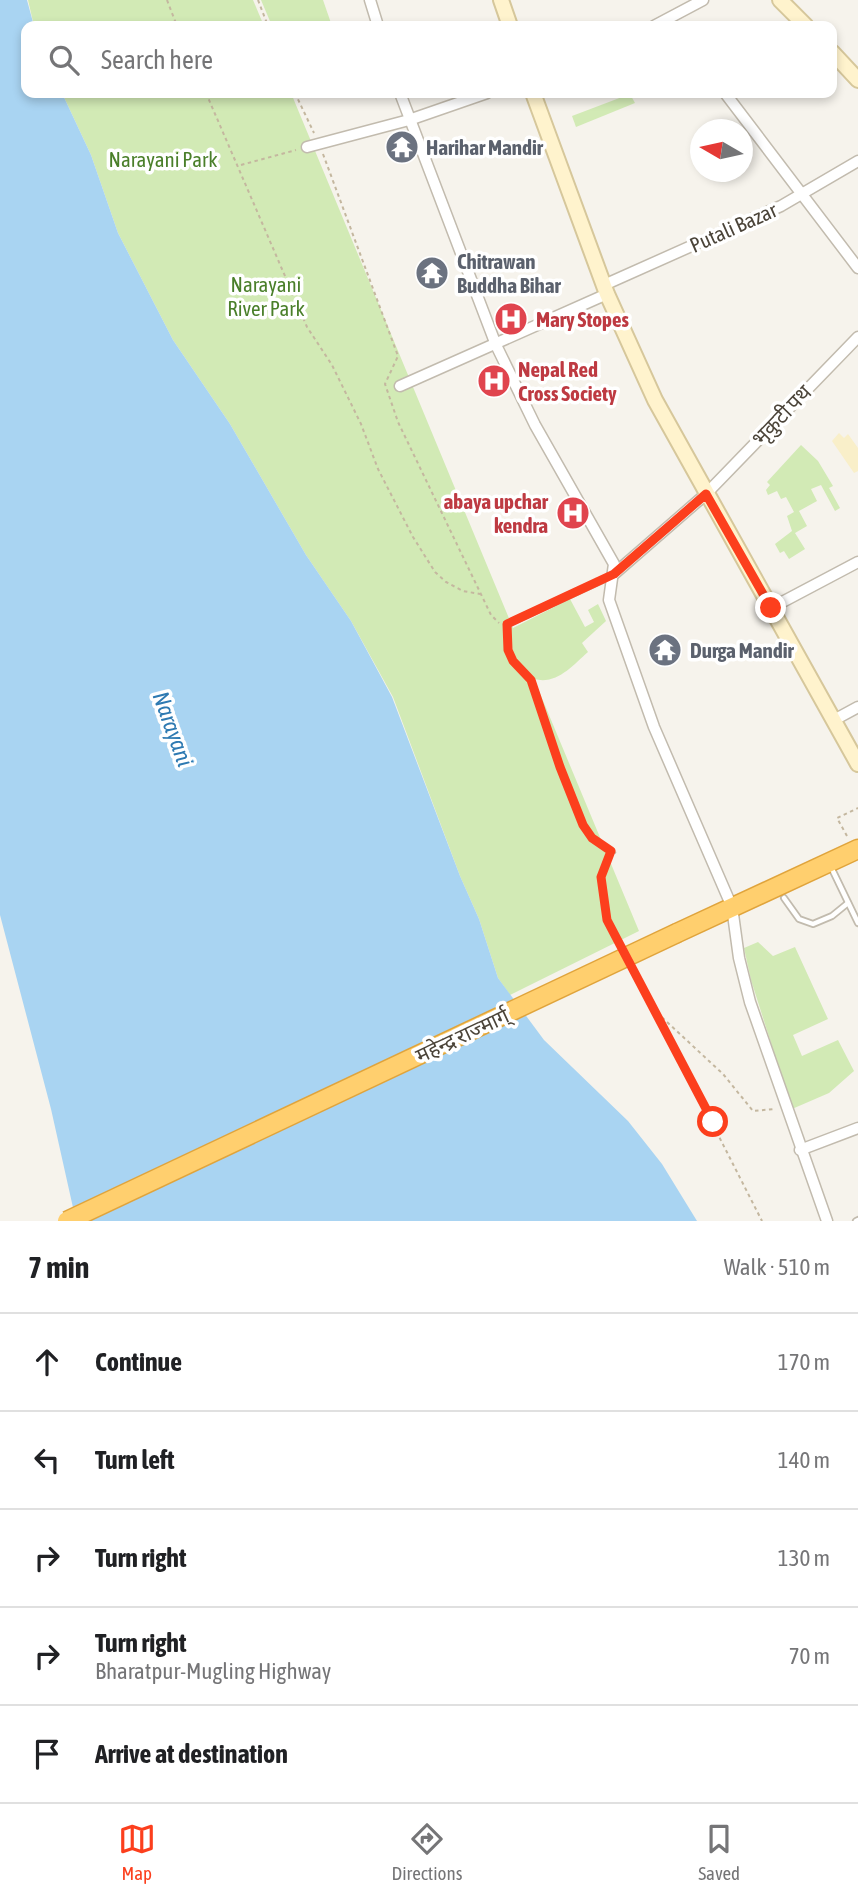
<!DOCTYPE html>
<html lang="en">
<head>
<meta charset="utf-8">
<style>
	body { margin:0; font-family:"Asap Condensed","Noto Sans Devanagari",sans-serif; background:#f6f6f6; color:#202124 }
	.compass { position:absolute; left:690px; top:119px; width:63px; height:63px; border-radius:50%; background:#fff; box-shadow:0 4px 10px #0003; rotate:279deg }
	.stop { position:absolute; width:21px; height:21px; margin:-16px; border:5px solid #fc3f1d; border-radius:50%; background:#fff }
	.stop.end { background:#fc3f1d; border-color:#fff; box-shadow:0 2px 7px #0008 }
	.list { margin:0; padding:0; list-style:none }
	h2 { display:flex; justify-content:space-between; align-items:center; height:91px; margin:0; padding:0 28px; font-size:30px }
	h2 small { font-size:23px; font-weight:400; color:#757577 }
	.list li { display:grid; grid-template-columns:46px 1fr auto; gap:21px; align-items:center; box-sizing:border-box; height:98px; padding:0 28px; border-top:2px solid #e0e0e0 }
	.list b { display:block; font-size:26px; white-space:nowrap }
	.list p { margin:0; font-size:23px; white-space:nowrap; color:#757577 }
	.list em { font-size:23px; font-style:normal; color:#757577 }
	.icon { flex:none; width:38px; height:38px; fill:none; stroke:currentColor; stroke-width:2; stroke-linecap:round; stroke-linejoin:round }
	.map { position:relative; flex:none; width:858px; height:1221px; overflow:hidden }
	.search { position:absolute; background:#fff; box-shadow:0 4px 10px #0003; left:21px; right:21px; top:21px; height:77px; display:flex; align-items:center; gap:18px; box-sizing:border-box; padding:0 24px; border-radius:14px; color:#757577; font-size:26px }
	.sheet { height:581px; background:#fff }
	nav { display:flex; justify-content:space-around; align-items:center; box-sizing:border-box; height:98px; border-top:2px solid #e0e0e0; background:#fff; font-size:19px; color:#757577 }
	nav a { display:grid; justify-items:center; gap:4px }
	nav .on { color:#fc3f1d }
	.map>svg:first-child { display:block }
	.green { fill:#d2eab5 }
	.sand { fill:#f9efc9 }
	.water { fill:#a9d4f2 }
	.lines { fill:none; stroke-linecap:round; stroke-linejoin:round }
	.lane-casing { stroke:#c2bbae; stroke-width:8 }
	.street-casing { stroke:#c2bbae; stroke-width:13 }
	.secondary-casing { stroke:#d6c79b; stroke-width:18 }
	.highway-casing { stroke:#e0a43c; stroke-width:21 }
	.path { stroke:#c4b79f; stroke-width:2; stroke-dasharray:3.5 3.5; stroke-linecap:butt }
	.lane { stroke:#fff; stroke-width:4.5 }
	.street { stroke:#fff; stroke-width:10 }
	.secondary { stroke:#fff3cd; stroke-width:14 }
	.highway { stroke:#ffcf6e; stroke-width:18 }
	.highway-bridge-casing { stroke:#e0a43c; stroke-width:21; stroke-linecap:butt }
	.highway-bridge { stroke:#ffcf6e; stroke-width:18 }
	.route { stroke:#fc3f1d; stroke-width:9 }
	.labels { text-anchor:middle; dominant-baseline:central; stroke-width:7; stroke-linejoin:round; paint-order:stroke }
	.worship-label { font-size:21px; font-weight:bold; fill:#5b616d; stroke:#fff; text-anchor:start }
	.park-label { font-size:21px; fill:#4a7f2a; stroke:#fff }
	.street-label { font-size:21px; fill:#4b4439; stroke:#fff }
	.health-label { font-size:21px; font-weight:bold; fill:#be3a42; stroke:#fff; text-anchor:start }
	.water-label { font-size:23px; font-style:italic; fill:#2e7ab2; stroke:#fff }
</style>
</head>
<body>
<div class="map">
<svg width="858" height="1221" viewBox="0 0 858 1221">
	<rect width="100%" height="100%" fill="#f6f3ec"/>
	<g class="green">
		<path d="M28,0H253L264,26H34Z"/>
		<path d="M261,0H323L332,26H272Z"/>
		<path d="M62,93H291L513,628L570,599L585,627L594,622L588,610L598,604L606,621L582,643L588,652C572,666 557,685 534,679L639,931L510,995L498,978L479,919L460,876L393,697L351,621L306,555L230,424L173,340L118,233L91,155Z"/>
		<path d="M630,94L635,103L576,127L572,116Z"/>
		<path d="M801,445L818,461L833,486L829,488L840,508L835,511L821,485L811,489L817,501L799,511L807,526L795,533L805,549L789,559L784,551L780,553L775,544L792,531L787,516L794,512L786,497L781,499L777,491L768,495L766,490L770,485L767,482Z"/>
		<path d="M758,942L773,956L795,947L828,1019L793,1035L802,1056L838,1040L854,1071L829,1093L792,1109L751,980L744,948Z"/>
	</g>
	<path class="sand" d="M839,433L844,438L848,434L858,448V471L854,473L832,441Z"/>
	<path class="water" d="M0,0H27L34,26H26V93H62L91,155L118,233L173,340L230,424L306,555L351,621L392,697L460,876L479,919L498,978L544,1040L628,1121L662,1164L697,1221H76L51,1109L0,915Z"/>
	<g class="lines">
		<defs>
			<g id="lane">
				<path d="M507,624L613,575"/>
				<path d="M831,867L858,923"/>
				<path d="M784,898L799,919L813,924L832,916L848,903"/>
				<path d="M856,1221L858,1220"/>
			</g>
			<g id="street">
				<path d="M370,0L378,26"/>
				<path d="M654,26L703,0"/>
				<path d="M400,93L496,345L535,425L614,564L609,600L654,727L732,907L739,958L750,1002L827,1221"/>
				<path d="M725,93L858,268"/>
				<path d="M307,147L409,120L487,93"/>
				<path d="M604,285L781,206L858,161"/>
				<path d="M400,386L607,294"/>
				<path d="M614,574L706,494L858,337"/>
				<path d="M771,608L858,562"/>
				<path d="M834,720L858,707"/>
				<path d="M800,1150L858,1128"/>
			</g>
			<g id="secondary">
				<path d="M501,0L510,26"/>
				<path d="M780,0L806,26"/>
				<path d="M832,52L858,80"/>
				<path d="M533,93L607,294L655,400L858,764"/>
			</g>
			<path id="highway" d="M677,933L858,849"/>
		</defs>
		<use href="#lane" class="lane-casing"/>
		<use href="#street" class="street-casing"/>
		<use href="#secondary" class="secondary-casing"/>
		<use href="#highway" class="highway-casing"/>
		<g class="path">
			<path d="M167,0L177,26"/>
			<path d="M258,0L268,26"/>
			<path d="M206,93L307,327L332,365L361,424L378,469L413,537L435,572L446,582L463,591L480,594"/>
			<path d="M295,93L314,133"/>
			<path d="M323,154L398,356L385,384L398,422L491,615L499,623"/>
			<path d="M241,165L296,150"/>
			<path d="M506,632L507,650L513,661L531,680L560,767L583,825L598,844L616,853"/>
			<path d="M847,836L837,818L858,808"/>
			<path d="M611,853C607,861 602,871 601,879C599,902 609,924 619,943"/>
			<path d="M633,970L653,1009L723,1074L753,1111L774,1109"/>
			<path d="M656,1013L762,1221"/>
		</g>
		<use href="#lane" class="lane"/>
		<use href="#street" class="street"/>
		<use href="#secondary" class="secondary"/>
		<use href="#highway" class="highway"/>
		<defs>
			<path id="highway-bridge" d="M67,1221L677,933"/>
		</defs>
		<use href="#highway-bridge" class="highway-bridge-casing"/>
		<use href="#highway-bridge" class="highway-bridge"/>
	</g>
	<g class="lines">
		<path class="route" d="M713,1122L607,920L601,877L611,851L592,838L583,825L560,767L531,680L513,661L508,650L507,624L614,574L706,494L771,608"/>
	</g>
	<defs>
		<symbol id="temple-disc" viewBox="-11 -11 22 22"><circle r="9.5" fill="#6b7280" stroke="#fff"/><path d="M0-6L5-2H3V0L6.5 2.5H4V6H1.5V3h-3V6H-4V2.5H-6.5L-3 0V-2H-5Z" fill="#fff"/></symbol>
		<symbol id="hospital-disc" viewBox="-11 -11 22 22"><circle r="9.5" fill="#e0444e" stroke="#fff"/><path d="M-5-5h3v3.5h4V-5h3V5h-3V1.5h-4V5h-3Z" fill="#fff"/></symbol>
	</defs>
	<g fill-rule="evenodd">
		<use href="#temple-disc" x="383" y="128" width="38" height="38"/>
		<use href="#temple-disc" x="413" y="254" width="38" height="38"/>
		<use href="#hospital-disc" x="492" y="300" width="38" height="38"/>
		<use href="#hospital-disc" x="475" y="362" width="38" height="38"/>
		<use href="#hospital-disc" x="554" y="494" width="38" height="38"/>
		<use href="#temple-disc" x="646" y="631" width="38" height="38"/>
	</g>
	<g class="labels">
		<g class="worship-label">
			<text x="426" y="147">Harihar Mandir</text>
			<text x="457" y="261">Chitrawan<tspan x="457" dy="24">Buddha Bihar</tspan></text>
			<text x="690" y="650">Durga Mandir</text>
		</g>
		<g class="park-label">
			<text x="163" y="159">Narayani Park</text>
			<text x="266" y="284">Narayani<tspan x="266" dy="24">River Park</tspan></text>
		</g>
		<g class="street-label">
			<text transform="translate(733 227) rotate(-24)">Putali Bazar</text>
			<text transform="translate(781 415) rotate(-46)">भृकुटी पथ</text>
			<text transform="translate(462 1035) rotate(-25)">महेन्द्र राज्मार्ग्</text>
		</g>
		<g class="health-label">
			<text x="536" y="319">Mary Stopes</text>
			<text x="518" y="369">Nepal Red<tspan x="518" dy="24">Cross Society</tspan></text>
			<text x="548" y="501" text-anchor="end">abaya upchar<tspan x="548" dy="24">kendra</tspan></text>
		</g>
		<g class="water-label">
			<text transform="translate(173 729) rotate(70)">Narayani</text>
		</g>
	</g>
</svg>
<svg class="compass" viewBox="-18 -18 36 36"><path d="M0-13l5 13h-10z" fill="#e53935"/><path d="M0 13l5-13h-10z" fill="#757577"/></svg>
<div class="stop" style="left:713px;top:1122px"></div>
<div class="stop end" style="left:771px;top:608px"></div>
<div class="search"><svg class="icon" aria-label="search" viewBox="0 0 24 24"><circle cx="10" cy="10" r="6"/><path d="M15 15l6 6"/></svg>Search here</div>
</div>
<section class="sheet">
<h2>7 min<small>Walk · 510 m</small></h2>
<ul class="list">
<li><svg class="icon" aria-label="ahead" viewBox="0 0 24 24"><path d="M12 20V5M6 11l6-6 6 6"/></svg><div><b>Continue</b></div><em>170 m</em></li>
<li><svg class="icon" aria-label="left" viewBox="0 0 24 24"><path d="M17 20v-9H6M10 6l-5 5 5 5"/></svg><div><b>Turn left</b></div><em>140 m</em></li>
<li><svg class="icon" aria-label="right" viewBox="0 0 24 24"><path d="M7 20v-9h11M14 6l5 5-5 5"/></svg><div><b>Turn right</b></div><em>130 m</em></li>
<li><svg class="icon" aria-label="right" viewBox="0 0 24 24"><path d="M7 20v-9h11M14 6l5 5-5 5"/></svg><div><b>Turn right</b><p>Bharatpur-Mugling Highway</p></div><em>70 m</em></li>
<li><svg class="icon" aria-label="arrive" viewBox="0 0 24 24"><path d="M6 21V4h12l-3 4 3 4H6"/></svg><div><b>Arrive at destination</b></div></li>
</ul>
</section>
<nav>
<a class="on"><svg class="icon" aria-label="map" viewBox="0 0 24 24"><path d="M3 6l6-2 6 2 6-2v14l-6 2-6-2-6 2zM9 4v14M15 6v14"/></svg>Map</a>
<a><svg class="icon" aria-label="directions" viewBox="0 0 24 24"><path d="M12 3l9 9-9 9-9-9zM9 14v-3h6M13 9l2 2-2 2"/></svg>Directions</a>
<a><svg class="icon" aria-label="saved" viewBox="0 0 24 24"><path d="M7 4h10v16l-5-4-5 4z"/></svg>Saved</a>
</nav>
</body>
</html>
